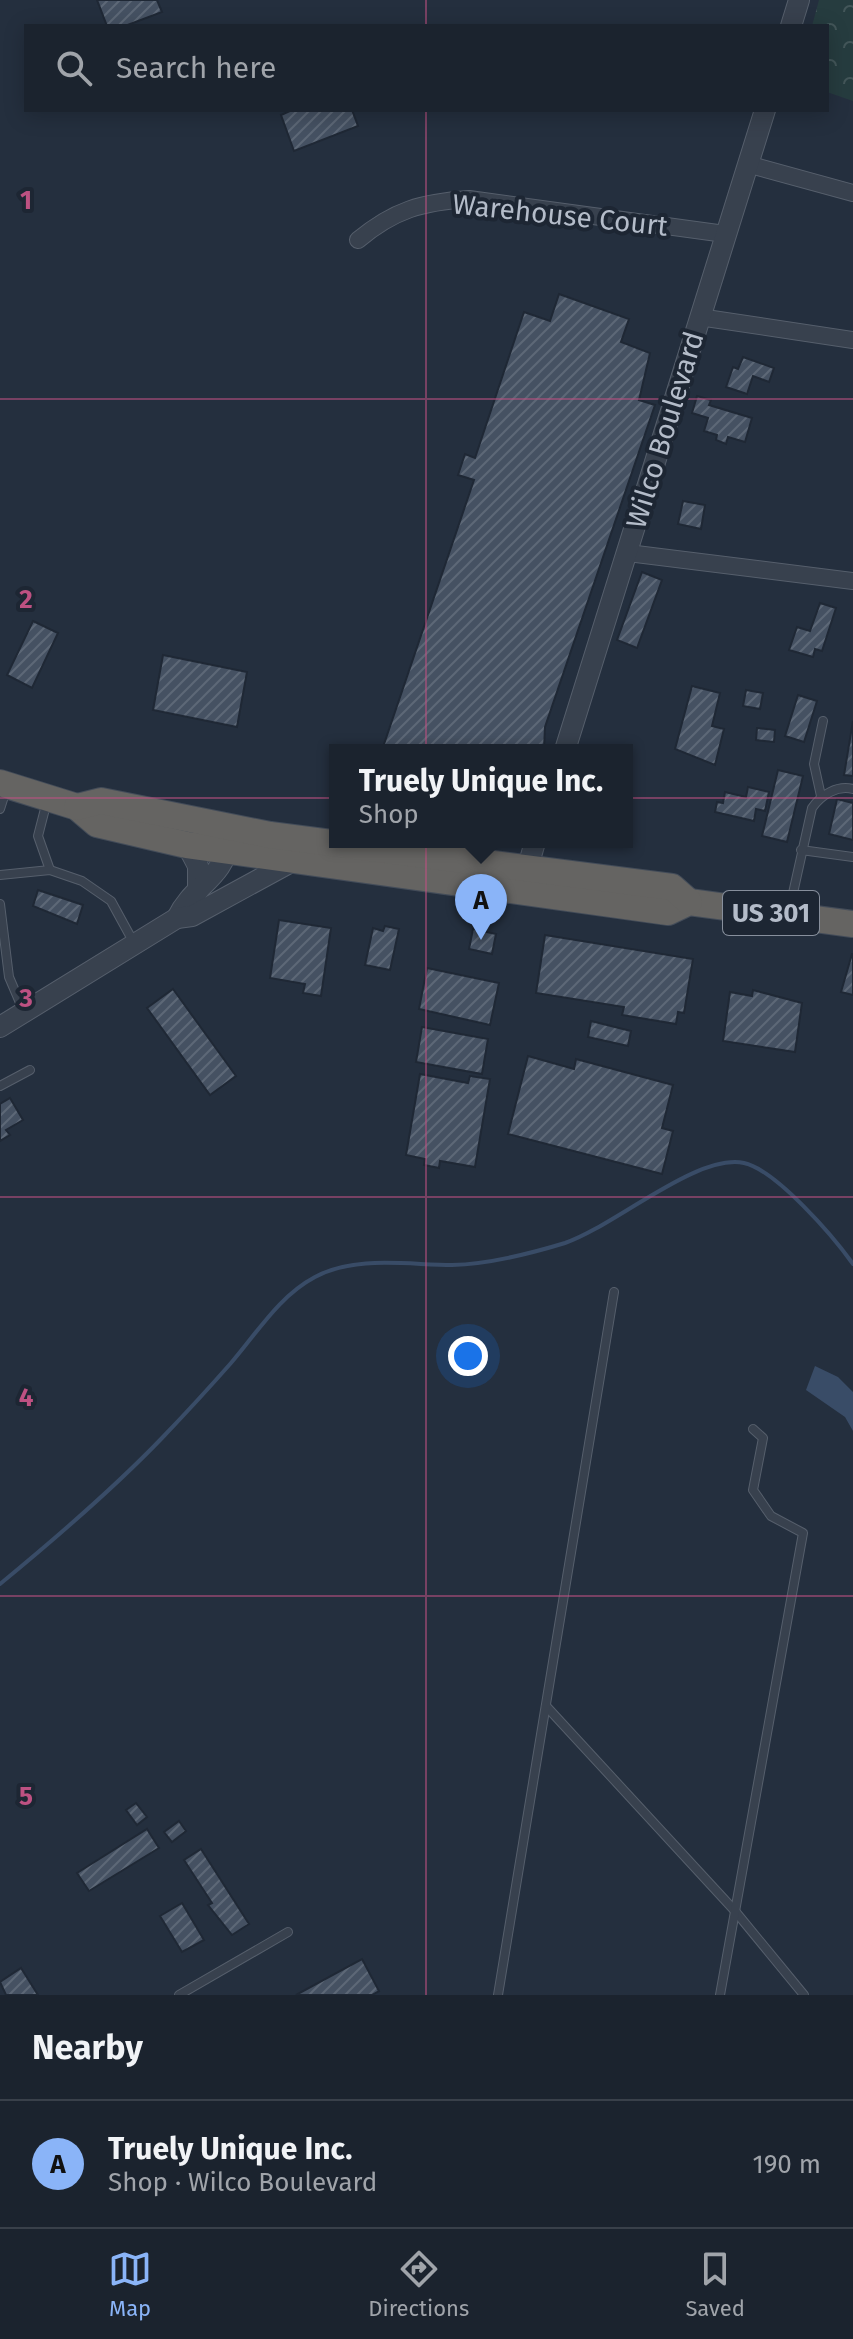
<!DOCTYPE html>
<html lang="en">
<head>
<meta charset="utf-8">
<style>
	body { margin:0; font-family:"Fira Sans",sans-serif; background:#242b36; color:#f1f3f6 }
	.you { position:absolute; left:468px; top:1356px; width:28px; height:28px; margin:-20px; border:6px solid #fff; border-radius:50%; background:#1a73e8; box-shadow:0 0 0 12px #1a73e833 }
	.badge { display:grid; place-items:center; width:52px; height:52px; border-radius:50%; background:#8ab4f8; color:#111; font-size:26px; font-weight:700 }
	.pin { position:absolute; translate:-50% -66px; filter:drop-shadow(0 2px 4px #0008) }
	.pin::after { content:''; position:absolute; top:42px; width:28px; height:24px; background:inherit; clip-path:polygon(0 0,100% 0,50% 100%) }
	.popup { position:absolute; left:329px; top:744px; width:304px; height:104px; box-sizing:border-box; display:grid; place-content:center; border-radius:0px; background:#1b232e; filter:drop-shadow(0 2px 6px #0005); font-size:26px; white-space:nowrap; color:#a0a4aa }
	.popup b { font-size:30px; color:#f1f3f6 }
	.popup::after { content:''; position:absolute; left:50%; top:100%; margin-left:-16px; border:16px solid transparent; border-top-color:#1b232e }
	.list { margin:0; padding:0; list-style:none }
	h2 { display:flex; justify-content:space-between; align-items:center; height:104px; margin:0; padding:0 32px; font-size:34px }
	h2 small { font-size:26px; font-weight:400; color:#a0a4aa }
	.list li { display:grid; grid-template-columns:52px 1fr auto; gap:24px; align-items:center; box-sizing:border-box; height:128px; padding:0 32px; border-top:2px solid #39404a }
	.list b { display:block; font-size:30px; white-space:nowrap }
	.list p { margin:0; font-size:26px; white-space:nowrap; color:#a0a4aa }
	.list em { font-size:26px; font-style:normal; color:#a0a4aa }
	.icon { flex:none; width:44px; height:44px; fill:none; stroke:currentColor; stroke-width:2; stroke-linecap:round; stroke-linejoin:round }
	.map { position:relative; flex:none; width:853px; height:1995px; overflow:hidden }
	.search { position:absolute; background:#1b232e; box-shadow:0 4px 20px #0003; left:24px; right:24px; top:24px; height:88px; display:flex; align-items:center; gap:20px; box-sizing:border-box; padding:0 28px; border-radius:0px; color:#a0a4aa; font-size:30px }
	.sheet { height:232px; background:#1b232e }
	nav { display:flex; justify-content:space-around; align-items:center; box-sizing:border-box; height:112px; border-top:2px solid #39404a; background:#1b232e; font-size:22px; color:#a0a4aa }
	nav a { display:grid; justify-items:center; gap:4px }
	nav .on { color:#8ab4f8 }
	.map>svg:first-child { display:block }
	.forest { fill:url(#forest-crowns) }
	.water { fill:#394c67 }
	.lines { fill:none; stroke-linecap:round; stroke-linejoin:round }
	.stream { stroke:#394c67; stroke-width:4 }
	.building { fill:url(#building-hatch); stroke:#1f2835; stroke-width:2 }
	.service-casing { stroke:#565f6c; stroke-width:10 }
	.minor-casing { stroke:#565f6c; stroke-width:18 }
	.tertiary-casing { stroke:#565f6c; stroke-width:22 }
	.trunk-casing { stroke:#434c59; stroke-width:28 }
	.service { stroke:#38414e; stroke-width:8 }
	.minor { stroke:#38414e; stroke-width:16 }
	.tertiary { stroke:#38414e; stroke-width:20 }
	.trunk { stroke:#656462; stroke-width:26 }
	.grid { fill:none; stroke:#bd5182; stroke-width:2; stroke-opacity:0.55 }
	.labels { text-anchor:middle; dominant-baseline:central; stroke-width:8; stroke-linejoin:round; paint-order:stroke }
	.shield { fill:#1d2633; stroke:#878f9c; stroke-width:2 }
	.shield-label { font-size:26px; font-weight:bold; fill:#b4bcc9 }
	.street-label { font-size:28px; fill:#b4bcc9; stroke:#1d2633 }
	.grid-label { font-size:26px; text-anchor:middle; font-weight:bold; fill:#bd5182; stroke:#1d2633; stroke-width:8; stroke-linejoin:round; paint-order:stroke }
</style>
</head>
<body>
<div class="map">
<svg width="853" height="1995" viewBox="0 0 853 1995">
	<defs>
		<pattern id="forest-crowns" width="20" height="18" patternUnits="userSpaceOnUse" patternTransform="scale(2)"><rect width="20" height="18" fill="#263c3f"/><path d="M2 6a3 3 0 1 1 6 0M12 15a3 3 0 1 1 6 0" fill="none" stroke="#435659"/></pattern>
		<pattern id="building-hatch" width="6" height="6" patternUnits="userSpaceOnUse" patternTransform="scale(2)"><rect width="6" height="6" fill="#455162"/><path d="M-1 1l2-2M0 6l6-6M5 7l2-2" fill="none" stroke="#5d6877"/></pattern>
	</defs>
	<rect width="100%" height="100%" fill="#242f3e"/>
	<path class="forest" d="M819,0H853V101L827,92V26H812Z"/>
	<path class="water" d="M815,1366L838,1377L853,1392V1431L845,1417L806,1390Z"/>
	<g class="lines">
		<path class="stream" d="M0,1584C56,1538 112,1490 162,1438C185,1414 209,1388 231,1363C257,1333 279,1296 315,1277C355,1255 409,1265 452,1265C490,1264 529,1254 565,1243C615,1226 697,1153 744,1163C776,1170 833,1236 853,1264"/>
	</g>
	<g class="building">
		<path d="M97,0H157L162,12L125,26H107Z"/>
		<path d="M292,110H352L358,126L294,151L281,115Z"/>
		<path d="M559,294L629,319L621,342L650,353L639,400L655,405L545,727L544,750H382L474,480L458,475L465,454L475,458L524,312L550,321Z"/>
		<path d="M743,357L774,368L769,382L753,376L747,394L726,387L733,367L738,369Z"/>
		<path d="M697,396L711,400L709,405L752,418L745,442L728,437L726,444L716,440L717,435L704,431L708,418L692,413Z"/>
		<path d="M683,501L705,505L701,529L678,524Z"/>
		<path d="M642,572L662,580L637,648L617,640Z"/>
		<path d="M820,603L836,608L822,651L815,649L813,657L789,650L797,627L810,631Z"/>
		<path d="M33,621L58,633L32,688L7,675Z"/>
		<path d="M163,655L247,672L237,727L153,710Z"/>
		<path d="M692,686L720,693L712,726L724,729L715,765L675,749Z"/>
		<path d="M746,690L763,693L760,709L743,706Z"/>
		<path d="M798,695L817,701L804,742L785,736Z"/>
		<path d="M853,721V776L844,775Z"/>
		<path d="M757,728L775,730L774,742L756,740Z"/>
		<path d="M778,770L803,776L787,842L762,836Z"/>
		<path d="M748,787L769,792L765,811L756,809L754,821L715,812L717,802L723,803L725,792L746,797Z"/>
		<path d="M837,799L853,803V840L829,834Z"/>
		<path d="M38,890L83,905L77,924L33,906Z"/>
		<path d="M279,920L331,928L321,996L303,993L305,984L270,978Z"/>
		<path d="M385,926L399,929L390,970L365,965L373,928L383,931Z"/>
		<path d="M473,929L496,934L492,954L469,949Z"/>
		<path d="M545,935L693,959L684,1013L678,1012L676,1024L622,1015L624,1007L536,993Z"/>
		<path d="M852,954H853V995L841,992Z"/>
		<path d="M427,968L499,983L490,1025L419,1009Z"/>
		<path d="M173,989L236,1076L210,1095L147,1008Z"/>
		<path d="M753,990L802,1003L795,1052L723,1041L730,992L752,996Z"/>
		<path d="M591,1021L631,1031L628,1046L588,1037Z"/>
		<path d="M422,1027L488,1039L482,1074L416,1062Z"/>
		<path d="M528,1056L574,1069L576,1059L673,1085L662,1128L673,1131L662,1174L508,1134Z"/>
		<path d="M420,1074L468,1083L470,1076L490,1079L475,1167L440,1161L439,1168L424,1165L425,1159L406,1155Z"/>
		<path d="M10,1098L23,1120L6,1130L10,1135L0,1141V1104Z"/>
		<path d="M136,1803L147,1817L137,1825L126,1810Z"/>
		<path d="M179,1821L186,1831L172,1842L164,1832Z"/>
		<path d="M147,1829L159,1848L89,1891L77,1873Z"/>
		<path d="M201,1849L249,1924L232,1935L208,1905L212,1903L184,1860Z"/>
		<path d="M182,1903L204,1940L182,1952L160,1916Z"/>
		<path d="M362,1959L379,1991L372,1995H296Z"/>
		<path d="M21,1968L38,1995H6L0,1982Z"/>
	</g>
	<g class="lines">
		<defs>
			<g id="service">
				<path d="M821,796L814,764L823,721"/>
				<path d="M47,801L38,836L50,870"/>
				<path d="M0,809L6,790"/>
				<path d="M801,850L853,857"/>
				<path d="M0,875L50,870L82,881L111,901L134,943"/>
				<path d="M0,904L9,977L24,1012"/>
				<path d="M789,911L812,808C821,795 837,785 853,789"/>
				<path d="M0,1086L30,1070"/>
				<path d="M546,1706L735,1911L804,1995"/>
				<path d="M179,1995L288,1932"/>
				<path d="M498,1995L614,1292"/>
				<path d="M720,1995L803,1533L771,1516L753,1490L763,1438L753,1429"/>
			</g>
			<g id="minor">
				<path d="M747,164L853,193"/>
				<path d="M358,240C394,210 422,202 469,199L725,234"/>
				<path d="M699,317L853,340"/>
				<path d="M628,553L853,581"/>
			</g>
			<g id="tertiary">
				<path d="M791,26L799,0"/>
				<path d="M565,750L765,110"/>
				<path d="M187,845L198,866V891"/>
				<path d="M527,870L535,842"/>
				<path d="M177,918C194,883 223,881 231,837"/>
				<path d="M0,1027L177,918L192,916L291,862"/>
			</g>
			<g id="trunk">
				<path d="M0,783L77,807L97,824L187,845L668,912L689,902L853,924"/>
				<path d="M77,807L101,801L270,835L672,887L689,902"/>
			</g>
		</defs>
		<use href="#service" class="service-casing"/>
		<use href="#minor" class="minor-casing"/>
		<use href="#tertiary" class="tertiary-casing"/>
		<use href="#trunk" class="trunk-casing"/>
		<use href="#service" class="service"/>
		<use href="#minor" class="minor"/>
		<use href="#tertiary" class="tertiary"/>
		<use href="#trunk" class="trunk"/>
	</g>
	<path class="grid" d="M426,0V26M426,110V1995M0,399H853M0,798H853M0,1197H853M0,1596H853"/>
	<g class="labels">
		<rect class="shield" x="723" y="891" width="96" height="44" rx="6"/>
		<g class="shield-label">
			<text x="771" y="913">US 301</text>
		</g>
		<g class="street-label">
			<text transform="translate(560 215) rotate(6)">Warehouse Court</text>
			<text transform="translate(665 430) rotate(-73)">Wilco Boulevard</text>
		</g>
	</g>
	<g class="grid-label">
		<text x="26" y="209">1</text>
		<text x="26" y="608">2</text>
		<text x="26" y="1007">3</text>
		<text x="26" y="1406">4</text>
		<text x="26" y="1805">5</text>
	</g>
</svg>
<div class="you"></div>
<div class="pin badge" style="left:481px;top:940px">A</div>
<div class="popup"><b>Truely Unique Inc.</b>Shop</div>
<div class="search"><svg class="icon" aria-label="search" viewBox="0 0 24 24"><circle cx="10" cy="10" r="6"/><path d="M15 15l6 6"/></svg>Search here</div>
</div>
<section class="sheet">
<h2>Nearby<small></small></h2>
<ul class="list">
<li><span class="badge">A</span><div><b>Truely Unique Inc.</b><p>Shop · Wilco Boulevard</p></div><em>190 m</em></li>
</ul>
</section>
<nav>
<a class="on"><svg class="icon" aria-label="map" viewBox="0 0 24 24"><path d="M3 6l6-2 6 2 6-2v14l-6 2-6-2-6 2zM9 4v14M15 6v14"/></svg>Map</a>
<a><svg class="icon" aria-label="directions" viewBox="0 0 24 24"><path d="M12 3l9 9-9 9-9-9zM9 14v-3h6M13 9l2 2-2 2"/></svg>Directions</a>
<a><svg class="icon" aria-label="saved" viewBox="0 0 24 24"><path d="M7 4h10v16l-5-4-5 4z"/></svg>Saved</a>
</nav>
</body>
</html>
